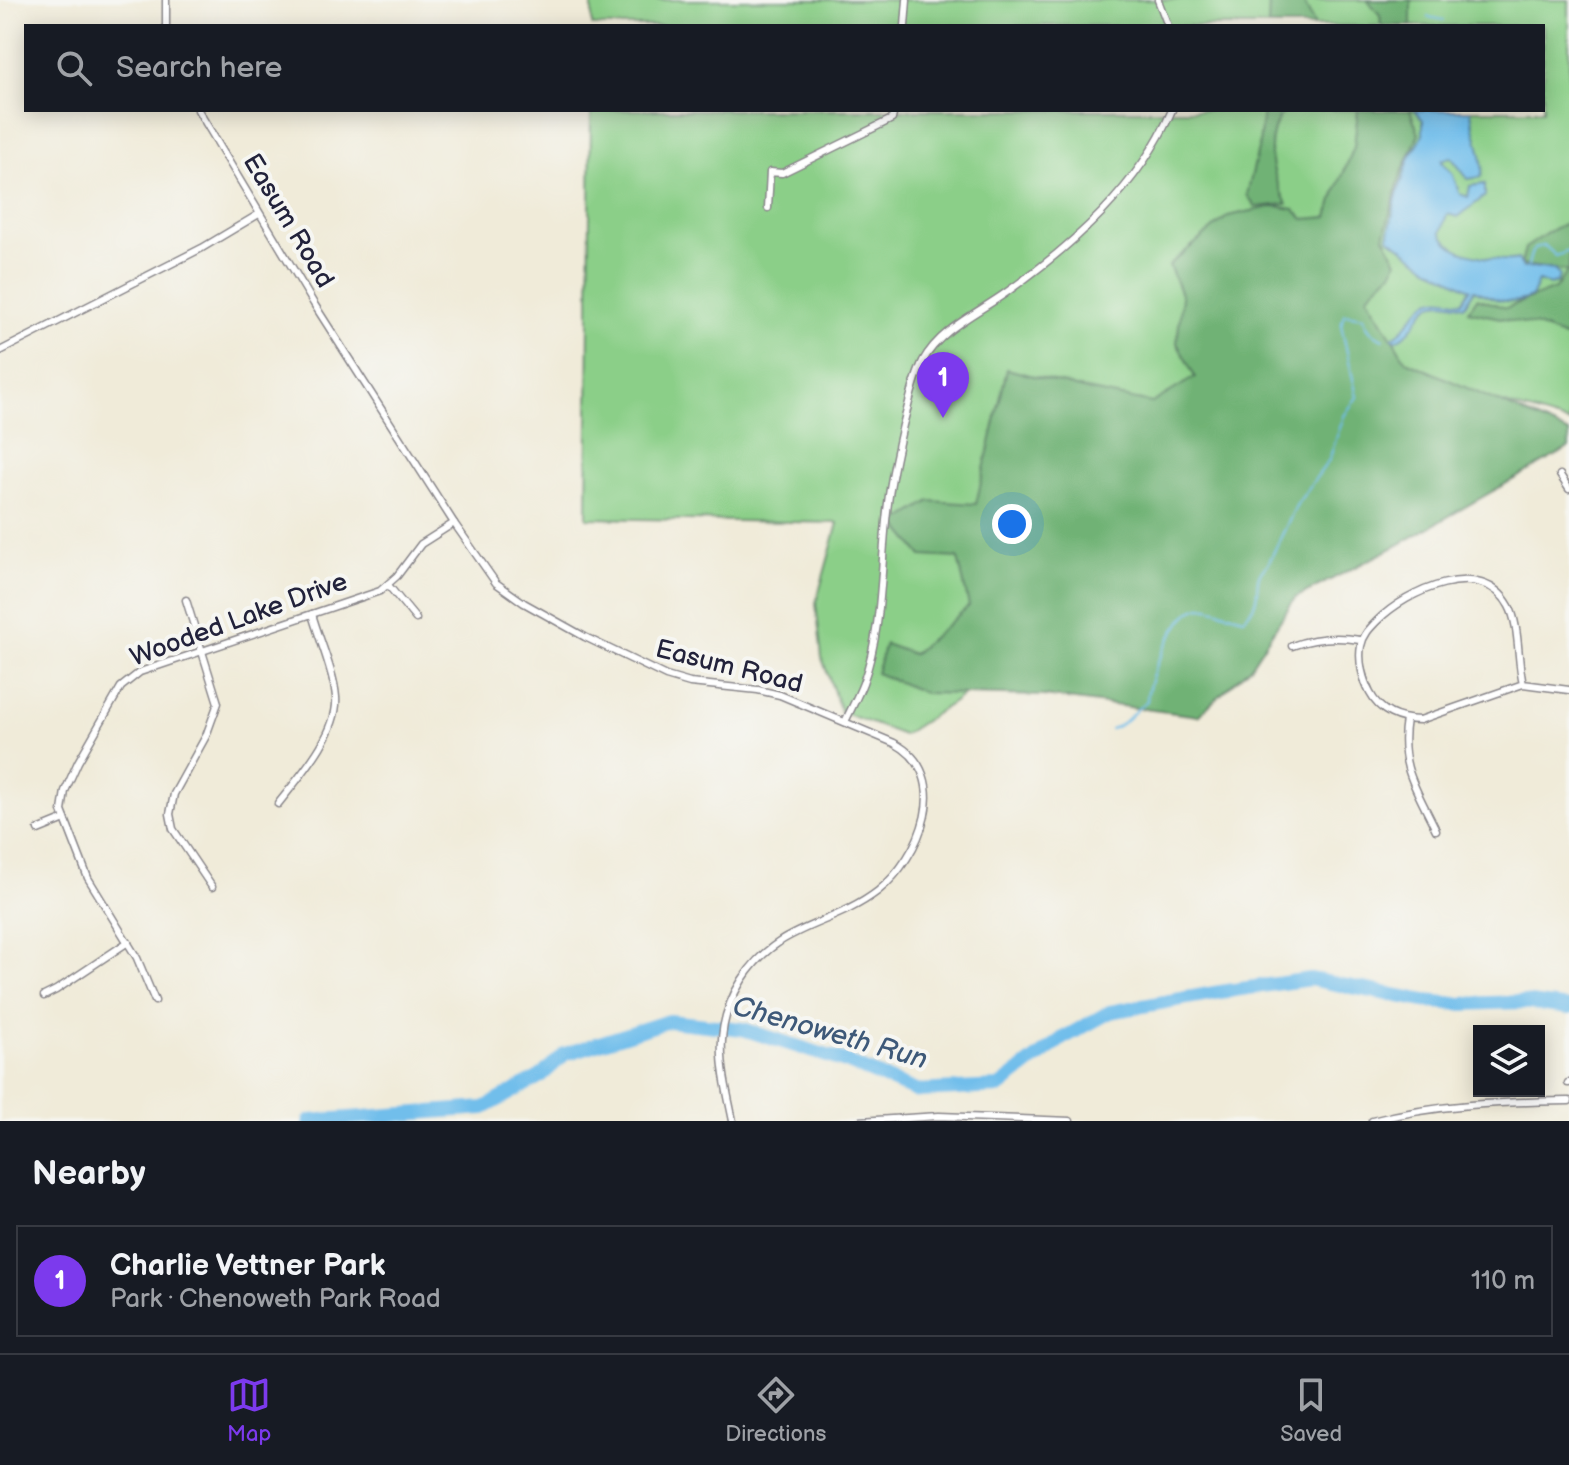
<!DOCTYPE html>
<html lang="en">
<head>
<meta charset="utf-8">
<style>
	body { margin:0; font-family:"Balsamiq Sans",sans-serif; background:#242831; color:#f1f3f6 }
	.controls { position:absolute; right:24px; bottom:24px; display:grid; overflow:hidden; border-radius:0px; box-shadow:0 4px 20px #0003 }
	.controls button { width:72px; height:72px; display:grid; place-items:center; padding:0; border:0; border-bottom:2px solid #363941; background:#171b24; color:#f1f3f6; font:40px sans-serif }
	.you { position:absolute; left:1012px; top:524px; width:28px; height:28px; margin:-20px; border:6px solid #fff; border-radius:50%; background:#1a73e8; box-shadow:0 0 0 12px #1a73e833 }
	.badge { display:grid; place-items:center; width:52px; height:52px; border-radius:50%; background:#7c3aed; color:#fff; font-size:26px; font-weight:700 }
	.pin { position:absolute; translate:-50% -66px; filter:drop-shadow(0 2px 4px #0008) }
	.pin::after { content:''; position:absolute; top:42px; width:28px; height:24px; background:inherit; clip-path:polygon(0 0,100% 0,50% 100%) }
	.list { margin:0; padding:0; list-style:none }
	h2 { display:flex; justify-content:space-between; align-items:center; height:104px; margin:0; padding:0 32px; font-size:34px }
	h2 small { font-size:26px; font-weight:400; color:#9ea1a6 }
	.list li { display:grid; grid-template-columns:52px 1fr auto; gap:24px; align-items:center; box-sizing:border-box; height:112px; margin:0 16px 16px; padding:0 16px; border:2px solid #363941; border-radius:0px }
	.list b { display:block; font-size:30px; white-space:nowrap }
	.list p { margin:0; font-size:26px; white-space:nowrap; color:#9ea1a6 }
	.list em { font-size:26px; font-style:normal; color:#9ea1a6 }
	.icon { flex:none; width:44px; height:44px; fill:none; stroke:currentColor; stroke-width:2; stroke-linecap:round; stroke-linejoin:round }
	.map { position:relative; flex:none; width:1569px; height:1121px; overflow:hidden }
	.search { position:absolute; background:#171b24; box-shadow:0 4px 20px #0003; left:24px; right:24px; top:24px; height:88px; display:flex; align-items:center; gap:20px; box-sizing:border-box; padding:0 28px; border-radius:0px; color:#9ea1a6; font-size:30px }
	.sheet { height:232px; background:#171b24 }
	nav { display:flex; justify-content:space-around; align-items:center; box-sizing:border-box; height:112px; border-top:2px solid #363941; background:#171b24; font-size:22px; color:#9ea1a6 }
	nav a { display:grid; justify-items:center; gap:4px }
	nav .on { color:#7c3aed }
	.map>svg:first-child { display:block }
	.green { fill:#8bcf88; stroke:#567862; stroke-width:2 }
	.forest { fill:#70b274; stroke:#496a58; stroke-width:2 }
	.water { fill:#71beeb; stroke:#4a7093; stroke-width:2 }
	.lines { fill:none; stroke-linecap:round; stroke-linejoin:round }
	.stream { stroke:#71beeb; stroke-width:2 }
	.river { stroke:#71beeb; stroke-width:14 }
	.street-casing { stroke:#89868a; stroke-width:9 }
	.street { stroke:#fff; stroke-width:6 }
	.labels { text-anchor:middle; dominant-baseline:central; stroke-width:8; stroke-linejoin:round; paint-order:stroke }
	.street-label { font-size:26px; fill:#22223b; stroke:#f6f6f2 }
	.water-label { font-size:28px; font-style:italic; fill:#3e5979; stroke:#f6f6f2 }
</style>
</head>
<body>
<div class="map">
<svg width="1569" height="1121" viewBox="0 0 1569 1121">
	<rect width="100%" height="100%" fill="#f6f6f2"/>
	<filter id="ink" filterUnits="userSpaceOnUse"><feTurbulence type="fractalNoise" baseFrequency=".0125" numOctaves="2"/><feDisplacementMap in="SourceGraphic" scale="16" xChannelSelector="R" yChannelSelector="G"/><feConvolveMatrix kernelMatrix="1 2 1 2 8 2 1 2 1" color-interpolation-filters="sRGB"/></filter>
	<filter id="wash" filterUnits="userSpaceOnUse"><feTurbulence type="fractalNoise" baseFrequency=".006" numOctaves="4" result="noise"/><feDisplacementMap in="SourceGraphic" scale="32" xChannelSelector="R" yChannelSelector="G"/><feGaussianBlur stdDeviation="1.8" result="paint"/><feColorMatrix in="noise" values="0 0 0 0 0 0 0 0 0 0 0 0 0 0 0 0 0 1.4 0 .05"/><feComposite in="paint" operator="in"/></filter>
	<g filter="url(#wash)">
		<rect width="100%" height="100%" fill="#f0ebd9"/>
		<path class="green" d="M592,0H1569V423L1393,370L1074,603L955,701L903,735L841,712L822,658L816,603L838,523L587,518L591,110H1543V26H592Z"/>
		<g class="forest">
			<path d="M1269,0H1303L1315,26H1268Z"/>
			<path d="M1367,0H1411V26H1381L1380,15Z"/>
			<path d="M1263,110H1284C1262,140 1271,173 1287,204L1256,207L1247,195L1259,145Z"/>
			<path d="M1358,110H1410L1419,134L1400,177L1384,236L1397,261L1393,271L1367,296L1406,361L1569,433V448L1398,545L1295,598L1250,667L1198,716L1044,696L925,693L876,673L885,644L913,654L969,606L958,558L922,556L895,523L930,501L976,504L1007,369L1091,391L1152,403L1195,377L1177,343L1182,297L1169,265L1228,216L1275,206L1294,209L1304,219L1328,217L1334,196L1354,147Z"/>
			<path d="M1569,222V339L1537,326L1468,311L1477,298L1506,308L1555,289L1567,271L1521,265L1525,248C1540,239 1552,227 1569,222Z"/>
		</g>
		<path class="water" d="M1415,110H1471C1472,130 1487,161 1481,177L1468,179L1451,157L1442,160V162L1452,173L1460,194L1468,197L1470,186L1485,184V196L1458,217L1447,214L1441,232C1444,238 1448,243 1454,247C1465,255 1506,263 1518,259L1523,268L1532,267L1554,270L1559,275L1557,282L1550,285L1538,281L1531,297C1510,307 1494,299 1474,290L1464,306C1412,290 1428,328 1395,340L1392,337C1411,329 1415,303 1436,299C1443,297 1454,301 1462,302L1470,289L1426,266L1388,237L1396,198L1410,157L1423,135V120Z"/>
		<g class="lines">
			<g class="stream">
				<path d="M1428,17L1444,20"/>
				<path d="M1528,266C1530,255 1532,246 1545,246L1556,256L1569,251"/>
				<path d="M1111,729C1126,724 1133,711 1147,701C1147,679 1177,611 1201,607C1208,606 1234,616 1244,618C1247,614 1251,611 1253,607C1262,592 1251,576 1268,564L1297,504L1329,460L1344,416L1357,397L1341,325L1344,314L1364,317C1366,329 1373,334 1383,339"/>
			</g>
			<path class="river" d="M310,1121L484,1108L541,1076L565,1054L669,1021L743,1029L846,1062L916,1091L999,1087L1063,1038L1110,1012L1220,992L1310,979L1425,1001L1458,1004L1523,1002L1569,1008"/>
		</g>
	</g>
	<g filter="url(#ink)">
		<g class="lines">
			<defs>
				<g id="street">
					<path d="M166,0V26"/>
					<path d="M1158,0L1168,26"/>
					<path d="M905,26L907,0"/>
					<path d="M198,110L314,304L454,523L496,583L524,603L585,637L666,676L690,683L758,690L780,695L894,743C955,775 920,858 878,891C830,928 778,923 742,980C711,1029 722,1068 733,1121"/>
					<path d="M768,208L770,172L782,173L892,119L894,110"/>
					<path d="M0,351L202,248L259,214"/>
					<path d="M1560,475L1569,489"/>
					<path d="M388,585L416,619"/>
					<path d="M186,600L218,703L206,736L174,794L170,814L173,829L212,887"/>
					<path d="M1292,646C1314,638 1335,636 1360,640L1361,642"/>
					<path d="M1523,684C1517,661 1520,626 1509,606C1482,556 1407,591 1377,621C1370,628 1363,635 1361,646C1358,661 1363,680 1370,693C1380,712 1399,720 1420,720L1523,684L1569,690"/>
					<path d="M1406,719C1398,766 1417,790 1436,830"/>
					<path d="M845,722C851,709 858,696 863,683C884,625 880,563 888,503C891,477 897,451 903,425C909,404 913,381 923,361C940,329 978,313 1007,292C1074,244 1139,187 1172,110"/>
					<path d="M278,804C299,777 339,733 336,697C334,672 319,639 312,614"/>
					<path d="M38,830L65,819"/>
					<path d="M44,996L56,990L128,942"/>
					<path d="M155,1001L137,958L88,878L62,811L65,791L78,762L121,687L140,672L380,591L397,576L421,544L454,523"/>
					<path d="M1568,1083H1569"/>
					<path d="M860,1121L939,1116L1070,1121"/>
					<path d="M1372,1121C1437,1104 1502,1102 1569,1101"/>
				</g>
			</defs>
			<use href="#street" class="street-casing"/>
			<use href="#street" class="street"/>
		</g>
	</g>
	<g class="labels">
		<g class="street-label">
			<text transform="translate(288 221) rotate(59)">Easum Road</text>
			<text transform="translate(239 620) rotate(-20)">Wooded Lake Drive</text>
			<text transform="translate(729 667) rotate(14)">Easum Road</text>
		</g>
		<g class="water-label">
			<text transform="translate(830 1033) rotate(16)">Chenoweth Run</text>
		</g>
	</g>
</svg>
<div class="controls">
<button><svg class="icon" aria-label="layers" viewBox="0 0 24 24"><path d="M12 4l9 5-9 5-9-5zM3 14l9 5 9-5"/></svg></button>
</div>
<div class="you"></div>
<div class="pin badge" style="left:943px;top:418px">1</div>
<div class="search"><svg class="icon" aria-label="search" viewBox="0 0 24 24"><circle cx="10" cy="10" r="6"/><path d="M15 15l6 6"/></svg>Search here</div>
</div>
<section class="sheet">
<h2>Nearby<small></small></h2>
<ul class="list">
<li><span class="badge">1</span><div><b>Charlie Vettner Park</b><p>Park · Chenoweth Park Road</p></div><em>110 m</em></li>
</ul>
</section>
<nav>
<a class="on"><svg class="icon" aria-label="map" viewBox="0 0 24 24"><path d="M3 6l6-2 6 2 6-2v14l-6 2-6-2-6 2zM9 4v14M15 6v14"/></svg>Map</a>
<a><svg class="icon" aria-label="directions" viewBox="0 0 24 24"><path d="M12 3l9 9-9 9-9-9zM9 14v-3h6M13 9l2 2-2 2"/></svg>Directions</a>
<a><svg class="icon" aria-label="saved" viewBox="0 0 24 24"><path d="M7 4h10v16l-5-4-5 4z"/></svg>Saved</a>
</nav>
</body>
</html>
